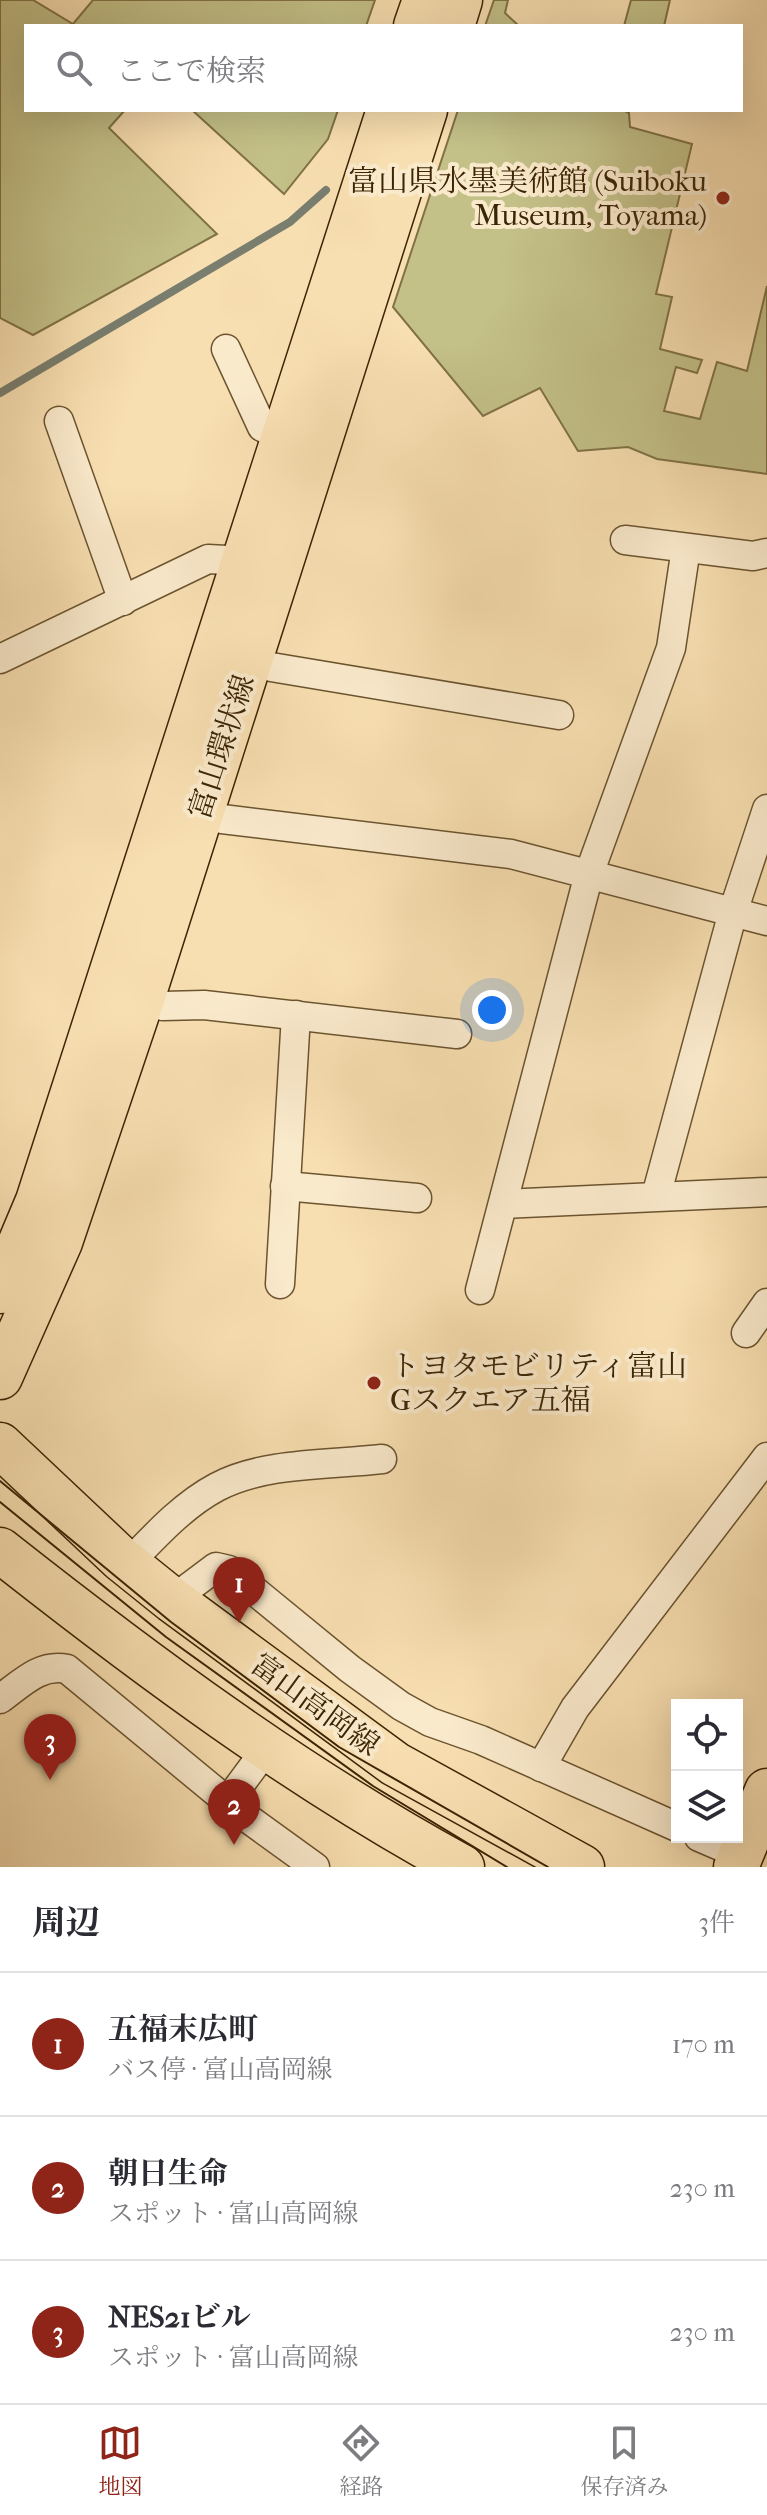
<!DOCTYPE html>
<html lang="ja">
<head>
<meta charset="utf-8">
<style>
	body { margin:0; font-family:"IM FELL French Canon","Noto Serif JP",serif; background:#f7f7f7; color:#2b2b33 }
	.controls { position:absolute; right:24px; bottom:24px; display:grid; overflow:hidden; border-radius:0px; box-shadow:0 8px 32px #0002 }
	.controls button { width:72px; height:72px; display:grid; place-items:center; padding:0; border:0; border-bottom:2px solid #e1e1e2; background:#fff; color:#2b2b33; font:40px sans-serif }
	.you { position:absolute; left:492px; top:1010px; width:28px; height:28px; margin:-20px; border:6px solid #fff; border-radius:50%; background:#1a73e8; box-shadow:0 0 0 12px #1a73e833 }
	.badge { display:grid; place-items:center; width:52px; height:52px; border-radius:50%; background:#8f2418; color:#fff; font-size:26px; font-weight:700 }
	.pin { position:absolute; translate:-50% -66px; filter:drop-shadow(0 2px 4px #0008) }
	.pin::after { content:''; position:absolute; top:42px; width:28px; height:24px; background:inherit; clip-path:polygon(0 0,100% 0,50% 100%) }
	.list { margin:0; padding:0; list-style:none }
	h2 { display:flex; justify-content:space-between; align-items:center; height:104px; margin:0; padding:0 32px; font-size:34px }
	h2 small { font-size:26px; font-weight:400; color:#7c7c81 }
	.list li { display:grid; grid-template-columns:52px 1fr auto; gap:24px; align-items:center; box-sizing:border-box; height:144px; padding:0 32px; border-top:2px solid #e1e1e2 }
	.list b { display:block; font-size:30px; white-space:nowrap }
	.list p { margin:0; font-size:26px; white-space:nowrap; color:#7c7c81 }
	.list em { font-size:26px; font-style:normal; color:#7c7c81 }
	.icon { flex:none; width:44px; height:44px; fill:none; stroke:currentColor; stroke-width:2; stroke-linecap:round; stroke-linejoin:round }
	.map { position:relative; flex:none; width:767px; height:1867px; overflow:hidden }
	.search { position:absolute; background:#fff; box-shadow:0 8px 32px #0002; left:24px; right:24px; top:24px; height:88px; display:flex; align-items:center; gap:20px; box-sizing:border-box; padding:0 28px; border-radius:0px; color:#7c7c81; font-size:30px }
	.sheet { height:536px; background:#fff }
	nav { display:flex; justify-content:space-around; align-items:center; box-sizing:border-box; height:112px; border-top:2px solid #e1e1e2; background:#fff; font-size:22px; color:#7c7c81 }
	nav a { display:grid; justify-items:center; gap:4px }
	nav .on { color:#8f2418 }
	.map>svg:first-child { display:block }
	.green { fill:#c3c088; stroke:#807246; stroke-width:2 }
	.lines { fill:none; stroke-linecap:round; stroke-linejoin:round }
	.stream { stroke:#797e6f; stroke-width:8 }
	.street-casing { stroke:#6b542f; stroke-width:31 }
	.primary-casing { stroke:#3c2504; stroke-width:47 }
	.street { stroke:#faeacc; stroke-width:28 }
	.primary { stroke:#f8dfb1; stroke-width:44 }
	.tram { stroke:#3c2504; stroke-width:2 }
	.poi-dot { fill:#8f2418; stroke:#faeacc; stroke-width:3 }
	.labels { text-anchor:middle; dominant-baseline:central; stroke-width:8; stroke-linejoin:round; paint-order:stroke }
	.poi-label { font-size:30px; fill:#3c2504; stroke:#faeacc; text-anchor:end }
	.street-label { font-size:30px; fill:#3c2504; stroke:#faeacc }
</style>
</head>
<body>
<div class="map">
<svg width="767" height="1867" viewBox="0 0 767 1867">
	<rect width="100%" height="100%" fill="#f8dfb1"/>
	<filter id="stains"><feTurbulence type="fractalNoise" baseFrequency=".0025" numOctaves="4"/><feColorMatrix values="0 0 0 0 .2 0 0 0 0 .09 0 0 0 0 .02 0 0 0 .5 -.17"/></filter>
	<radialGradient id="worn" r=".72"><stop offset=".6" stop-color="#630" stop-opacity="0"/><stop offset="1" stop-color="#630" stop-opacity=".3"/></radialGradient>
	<g class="green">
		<path d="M0,0H33L73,24L93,0H375L366,26H26V110H125L109,128L217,234L33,335L0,318Z"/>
		<path d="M494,0H508L505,13L519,26H485Z"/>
		<path d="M631,0H670L664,26H624Z"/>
		<path d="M192,110H338L328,139L284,194Z"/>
		<path d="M458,110H623L629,113L630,127L692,144L656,294L672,297L660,349L702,360L697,373L676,367L664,411L700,419L717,362L747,371L767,286V474L657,459L628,447L578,451L540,388L483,416L393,307Z"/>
	</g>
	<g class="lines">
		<path class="stream" d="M0,393L290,222L326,190"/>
		<defs>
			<g id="street">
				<path d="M226,349L262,427L284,438"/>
				<path d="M59,421L123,601"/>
				<path d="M625,540L753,556L767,553"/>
				<path d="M236,656L271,667L559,715"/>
				<path d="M0,659L208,559L245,561L259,567"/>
				<path d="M185,809L222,819L511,854L767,921"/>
				<path d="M127,993L163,1006L204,1005L457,1034"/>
				<path d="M285,1186L417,1198"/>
				<path d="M656,1196L733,912L767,809"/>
				<path d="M504,1204L767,1192"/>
				<path d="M280,1284L296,1015"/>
				<path d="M480,1290L589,874L671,648L686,548"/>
				<path d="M746,1333L767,1303"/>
				<path d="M128,1564C155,1536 183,1505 217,1487C264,1462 330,1465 382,1459"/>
				<path d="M172,1600L216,1567L229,1570L350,1669L401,1706L430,1722L481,1740L677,1827"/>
				<path d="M0,1699C21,1684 40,1663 67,1669L250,1820L315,1867"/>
				<path d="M541,1767L575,1708L767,1457"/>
				<path d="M228,1801L267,1748"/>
				<path d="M699,1837L741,1855"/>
			</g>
			<g id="primary">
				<path d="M416,26L425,0"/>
				<path d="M452,26L460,0"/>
				<path d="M0,1291L38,1201L389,110"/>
				<path d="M0,1377L60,1242L142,999L425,110"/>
				<path d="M0,1445L121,1559L172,1600L395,1764L582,1867"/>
				<path d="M0,1550C147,1666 298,1778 462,1867"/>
				<path d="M736,1867L767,1791"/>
			</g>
		</defs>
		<use href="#street" class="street-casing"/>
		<use href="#primary" class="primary-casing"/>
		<use href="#street" class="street"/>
		<use href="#primary" class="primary"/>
		<g class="tram">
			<path d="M0,1481L171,1622L339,1747L548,1867"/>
			<path d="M0,1502L166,1637L373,1786L507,1867"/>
		</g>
	</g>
	<g class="poi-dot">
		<circle cx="723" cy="198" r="8"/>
		<circle cx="374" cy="1383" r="8"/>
	</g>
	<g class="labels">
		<g class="poi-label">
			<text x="707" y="181">富山県水墨美術館 (Suiboku<tspan x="707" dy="34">Museum, Toyama)</tspan></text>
			<text x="390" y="1366" text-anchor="start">トヨタモビリティ富山<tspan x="390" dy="34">Gスクエア五福</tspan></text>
		</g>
		<g class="street-label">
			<text transform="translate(222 747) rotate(-72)">富山環状線</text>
			<text transform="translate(315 1705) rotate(36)">富山高岡線</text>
		</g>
	</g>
	<rect width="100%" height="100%" filter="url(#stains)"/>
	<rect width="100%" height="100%" fill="url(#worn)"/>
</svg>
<div class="controls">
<button><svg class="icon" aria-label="locate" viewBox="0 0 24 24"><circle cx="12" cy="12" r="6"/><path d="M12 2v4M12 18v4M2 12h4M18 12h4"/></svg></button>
<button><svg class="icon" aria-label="layers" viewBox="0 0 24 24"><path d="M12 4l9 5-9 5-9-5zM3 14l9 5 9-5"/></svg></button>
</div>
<div class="you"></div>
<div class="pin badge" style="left:239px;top:1623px">1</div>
<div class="pin badge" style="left:234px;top:1845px">2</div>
<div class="pin badge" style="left:50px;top:1780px">3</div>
<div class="search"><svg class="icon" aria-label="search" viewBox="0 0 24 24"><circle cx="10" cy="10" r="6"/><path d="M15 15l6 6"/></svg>ここで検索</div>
</div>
<section class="sheet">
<h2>周辺<small>3件</small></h2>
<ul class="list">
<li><span class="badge">1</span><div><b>五福末広町</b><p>バス停 · 富山高岡線</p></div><em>170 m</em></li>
<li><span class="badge">2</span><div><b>朝日生命</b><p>スポット · 富山高岡線</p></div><em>230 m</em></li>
<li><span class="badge">3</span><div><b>NES21ビル</b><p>スポット · 富山高岡線</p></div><em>230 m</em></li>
</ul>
</section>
<nav>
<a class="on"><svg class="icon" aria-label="map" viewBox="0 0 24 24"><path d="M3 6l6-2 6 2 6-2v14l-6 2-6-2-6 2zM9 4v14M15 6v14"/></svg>地図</a>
<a><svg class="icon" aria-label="directions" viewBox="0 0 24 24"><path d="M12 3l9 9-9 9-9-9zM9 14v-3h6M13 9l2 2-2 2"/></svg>経路</a>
<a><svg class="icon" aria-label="saved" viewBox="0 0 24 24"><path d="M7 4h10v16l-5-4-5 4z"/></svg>保存済み</a>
</nav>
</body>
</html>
